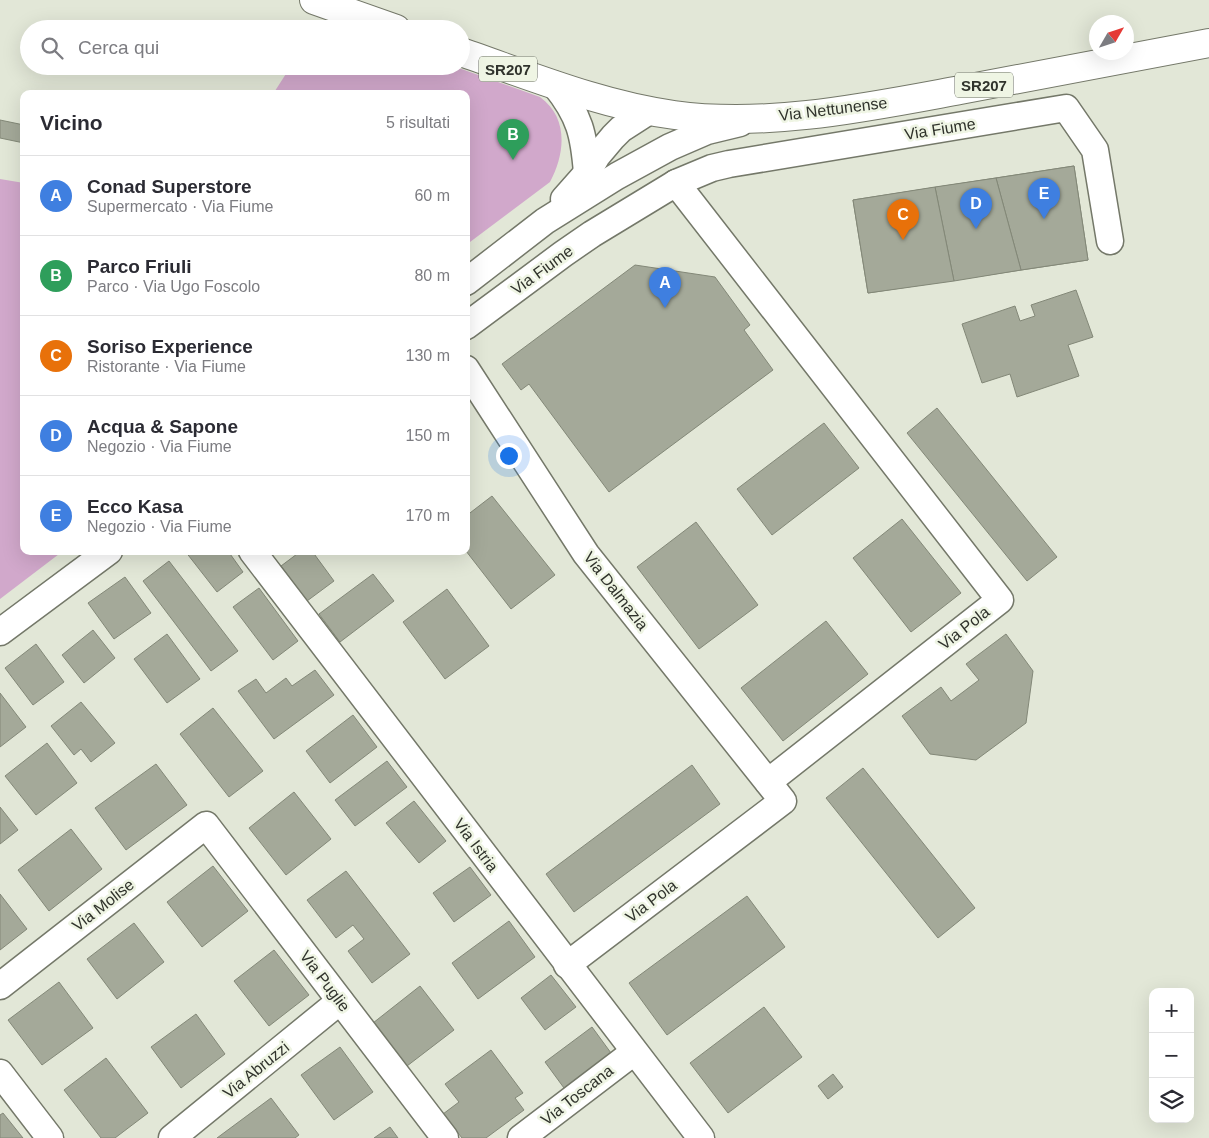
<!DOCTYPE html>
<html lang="it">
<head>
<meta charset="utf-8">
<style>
	body { margin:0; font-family:Arial,sans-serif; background:#f2f2f3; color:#2b2b33 }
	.controls { position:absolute; right:15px; bottom:15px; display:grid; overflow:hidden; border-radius:10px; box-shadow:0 5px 20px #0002 }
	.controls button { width:45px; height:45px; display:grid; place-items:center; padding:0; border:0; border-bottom:1px solid #e1e1e2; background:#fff; color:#2b2b33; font:25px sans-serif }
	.compass { position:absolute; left:1089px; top:15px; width:45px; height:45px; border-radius:50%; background:#fff; box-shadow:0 5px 20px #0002; rotate:51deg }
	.you { position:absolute; left:508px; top:455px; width:18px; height:18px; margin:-12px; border:4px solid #fff; border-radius:50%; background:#1a73e8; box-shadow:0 0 0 8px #1a73e833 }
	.badge { display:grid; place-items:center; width:32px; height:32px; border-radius:50%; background:#ea580c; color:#fff; font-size:16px; font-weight:700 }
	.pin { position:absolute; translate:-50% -41px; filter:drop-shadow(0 1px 2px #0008) }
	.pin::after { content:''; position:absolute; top:26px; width:18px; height:15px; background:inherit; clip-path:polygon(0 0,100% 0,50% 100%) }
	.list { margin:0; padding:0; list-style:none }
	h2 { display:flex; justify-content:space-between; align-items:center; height:65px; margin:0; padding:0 20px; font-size:21px }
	h2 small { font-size:16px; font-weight:400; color:#7c7c81 }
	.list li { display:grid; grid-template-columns:32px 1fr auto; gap:15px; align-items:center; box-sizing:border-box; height:80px; padding:0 20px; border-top:1px solid #e1e1e2 }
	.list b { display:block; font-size:19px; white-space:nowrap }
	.list p { margin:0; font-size:16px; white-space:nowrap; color:#7c7c81 }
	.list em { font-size:16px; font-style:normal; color:#7c7c81 }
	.icon { flex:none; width:28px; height:28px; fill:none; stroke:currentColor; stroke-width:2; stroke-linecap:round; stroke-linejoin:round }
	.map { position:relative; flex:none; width:1209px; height:1138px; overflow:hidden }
	.search { position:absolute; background:#fff; box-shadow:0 5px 20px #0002; left:20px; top:20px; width:450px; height:55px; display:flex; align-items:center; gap:12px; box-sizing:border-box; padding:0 18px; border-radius:28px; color:#7c7c81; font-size:19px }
	.panel { position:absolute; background:#fff; box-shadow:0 5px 20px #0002; left:20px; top:90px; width:450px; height:465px; border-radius:10px }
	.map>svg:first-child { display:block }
	.green { fill:#d1a8cb }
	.building { fill:#a4a999; stroke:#838878 }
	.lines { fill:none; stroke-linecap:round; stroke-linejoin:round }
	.minor-casing { stroke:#747869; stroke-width:29 }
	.major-casing { stroke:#747869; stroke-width:30 }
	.minor { stroke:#fff; stroke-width:26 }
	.major { stroke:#fff; stroke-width:28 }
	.labels { text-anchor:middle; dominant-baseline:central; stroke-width:5; stroke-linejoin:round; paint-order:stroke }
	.shield { fill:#eff5e4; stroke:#696d63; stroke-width:1 }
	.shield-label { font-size:15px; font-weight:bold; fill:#30332c }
	.street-label { font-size:16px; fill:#30332c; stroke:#eff5e4 }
</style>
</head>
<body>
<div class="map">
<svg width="1209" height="1138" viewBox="0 0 1209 1138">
	<rect width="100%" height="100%" fill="#e2e7d7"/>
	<g class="green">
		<path d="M291,66H453L540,97C569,118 565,154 550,182L466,245V94H273Z"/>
		<path d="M0,179L24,183V551H63L0,599Z"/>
	</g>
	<g class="building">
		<path d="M0,120L24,125V143L0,138Z"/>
		<path d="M1074,166L1088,260L868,293L853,200Z"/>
		<path d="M1074,166L1088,260L1021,270L996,178Z"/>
		<path d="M996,178L1021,270L954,281L935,187Z"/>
		<path d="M935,187L954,281L868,293L853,200Z"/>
		<path d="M635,265L715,277L750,325L744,330L773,370L609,492L529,384L521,390L502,364Z"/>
		<path d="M1076,290L1093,337L1068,345L1079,376L1017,397L1010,374L982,383L962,324L1015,306L1020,321L1035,316L1031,305Z"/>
		<path d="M937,408L1057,557L1027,581L907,433Z"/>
		<path d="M824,423L859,468L772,535L737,489Z"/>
		<path d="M492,496L555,575L511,609L466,551V516Z"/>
		<path d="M902,519L961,593L911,632L853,558Z"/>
		<path d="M696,522L758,605L699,649L637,567Z"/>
		<path d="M185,551H228L243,572L217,592Z"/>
		<path d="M301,551H312L334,581L307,601L281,566Z"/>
		<path d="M169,561L238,651L211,671L143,581Z"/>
		<path d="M373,574L394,601L340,642L319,614Z"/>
		<path d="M125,577L151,613L114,639L88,603Z"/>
		<path d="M259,588L298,641L273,660L233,607Z"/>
		<path d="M447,589L489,646L445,679L403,622Z"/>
		<path d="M826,621L868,674L783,741L741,688Z"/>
		<path d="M93,630L115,658L84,683L62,655Z"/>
		<path d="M167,634L200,679L167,703L134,659Z"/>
		<path d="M1006,634L1033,671L1026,723L976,760L930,754L902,716L941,687L951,701L979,680L966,664Z"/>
		<path d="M36,644L64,682L33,705L5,668Z"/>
		<path d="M315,670L334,695L274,739L238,691L256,679L266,693L286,678L292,686Z"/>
		<path d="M0,693L26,727L0,747Z"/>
		<path d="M81,702L115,743L91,762L81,749L74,755L51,726Z"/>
		<path d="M213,708L263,771L229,797L180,734Z"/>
		<path d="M353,715L377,747L330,783L306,751Z"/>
		<path d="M47,743L77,783L36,815L5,776Z"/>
		<path d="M387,761L407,787L355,826L335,800Z"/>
		<path d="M156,764L187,805L126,850L95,808Z"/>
		<path d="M692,765L720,804L574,912L546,874Z"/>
		<path d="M863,768L975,908L938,938L826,798Z"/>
		<path d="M294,792L331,839L286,875L249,828Z"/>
		<path d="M414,801L446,841L419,863L386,823Z"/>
		<path d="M0,807L18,830L0,844Z"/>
		<path d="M71,829L102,869L49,911L18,870Z"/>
		<path d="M213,866L248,911L202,947L167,902Z"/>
		<path d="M470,867L491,895L454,922L433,893Z"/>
		<path d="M346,871L410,954L372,983L348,951L364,939L353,925L336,938L307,900Z"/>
		<path d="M0,894L27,929L0,950Z"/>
		<path d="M747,896L785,947L667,1035L629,983Z"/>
		<path d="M509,921L535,957L478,999L452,963Z"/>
		<path d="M134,923L164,962L117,999L87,959Z"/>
		<path d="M274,950L309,995L269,1026L234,981Z"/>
		<path d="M551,975L576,1007L545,1030L521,998Z"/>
		<path d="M59,982L93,1028L42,1065L8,1020Z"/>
		<path d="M420,986L454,1030L407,1066L373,1023Z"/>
		<path d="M764,1007L802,1057L728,1113L690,1063Z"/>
		<path d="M196,1014L225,1054L181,1088L151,1047Z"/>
		<path d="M592,1027L611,1053L564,1088L545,1062Z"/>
		<path d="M340,1047L373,1092L334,1120L301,1075Z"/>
		<path d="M491,1050L523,1093L515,1098L524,1110L486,1138H462L443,1114L459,1102L445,1084Z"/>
		<path d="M106,1058L148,1113L115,1138H101L64,1090Z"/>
		<path d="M833,1074L843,1087L828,1099L818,1086Z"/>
		<path d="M271,1098L299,1135L295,1138H217Z"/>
		<path d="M3,1113L23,1138H0V1115Z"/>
		<path d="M390,1127L398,1138H374Z"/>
	</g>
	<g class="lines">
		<defs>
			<g id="minor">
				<path d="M555,85C580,116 584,135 587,173"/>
				<path d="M676,183L712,168L729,164L1066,108L1095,150L1110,241"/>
				<path d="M564,199L587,173L597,156L613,137L621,129L649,111"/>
				<path d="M466,282L545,221L617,176L670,147L707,131L740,123"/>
				<path d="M466,326L563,254L592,234L676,183L1000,600L768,782"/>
				<path d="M466,369L586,554L783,801L567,965"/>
				<path d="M252,551L701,1138"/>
				<path d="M0,632L109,551"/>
				<path d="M0,986L206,825L445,1138"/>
				<path d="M0,1073L50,1138"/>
				<path d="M172,1138L340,1001"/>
				<path d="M521,1138L634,1052"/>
			</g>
			<g id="major">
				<path d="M314,0L396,29"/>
				<path d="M461,52C531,76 601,105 674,115C768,128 868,107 960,90C1043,75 1126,59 1209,43"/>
			</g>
		</defs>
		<use href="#minor" class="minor-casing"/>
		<use href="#major" class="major-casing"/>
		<use href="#minor" class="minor"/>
		<use href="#major" class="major"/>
	</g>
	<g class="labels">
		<g class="shield">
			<rect x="479" y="56.5" width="58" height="25" rx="4"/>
			<rect x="955" y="72.5" width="58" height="25" rx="4"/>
		</g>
		<g class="shield-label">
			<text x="508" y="69">SR207</text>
			<text x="984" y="85">SR207</text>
		</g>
		<g class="street-label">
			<text transform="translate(833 109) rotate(-7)">Via Nettunense</text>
			<text transform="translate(940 129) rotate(-9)">Via Fiume</text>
			<text transform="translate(542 270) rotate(-36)">Via Fiume</text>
			<text transform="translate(616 591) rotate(52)">Via Dalmazia</text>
			<text transform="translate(964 628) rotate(-38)">Via Pola</text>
			<text transform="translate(476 845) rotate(53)">Via Istria</text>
			<text transform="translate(651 901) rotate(-37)">Via Pola</text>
			<text transform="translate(103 905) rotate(-38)">Via Molise</text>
			<text transform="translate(325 981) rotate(53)">Via Puglie</text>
			<text transform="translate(256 1070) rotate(-39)">Via Abruzzi</text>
			<text transform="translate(577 1095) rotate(-38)">Via Toscana</text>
		</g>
	</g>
</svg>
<div class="controls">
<button>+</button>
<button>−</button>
<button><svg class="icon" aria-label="layers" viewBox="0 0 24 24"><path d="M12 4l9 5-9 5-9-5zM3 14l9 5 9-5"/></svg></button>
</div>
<svg class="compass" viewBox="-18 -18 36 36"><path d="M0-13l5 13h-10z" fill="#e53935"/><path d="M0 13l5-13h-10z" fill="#7c7c81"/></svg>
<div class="you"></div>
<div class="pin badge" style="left:665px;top:308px;background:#3f7fe0">A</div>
<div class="pin badge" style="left:513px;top:160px;background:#2e9e5b">B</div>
<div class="pin badge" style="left:903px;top:240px;background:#e8710a">C</div>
<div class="pin badge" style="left:976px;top:229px;background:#3f7fe0">D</div>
<div class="pin badge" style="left:1044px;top:219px;background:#3f7fe0">E</div>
<div class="search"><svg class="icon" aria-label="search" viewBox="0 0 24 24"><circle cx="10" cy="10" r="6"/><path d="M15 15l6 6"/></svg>Cerca qui</div>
<section class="panel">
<h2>Vicino<small>5 risultati</small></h2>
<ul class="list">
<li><span class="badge" style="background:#3f7fe0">A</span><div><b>Conad Superstore</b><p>Supermercato · Via Fiume</p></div><em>60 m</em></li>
<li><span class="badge" style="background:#2e9e5b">B</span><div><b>Parco Friuli</b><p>Parco · Via Ugo Foscolo</p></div><em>80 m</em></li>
<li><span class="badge" style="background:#e8710a">C</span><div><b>Soriso Experience</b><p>Ristorante · Via Fiume</p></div><em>130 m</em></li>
<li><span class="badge" style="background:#3f7fe0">D</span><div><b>Acqua &amp; Sapone</b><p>Negozio · Via Fiume</p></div><em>150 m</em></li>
<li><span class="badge" style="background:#3f7fe0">E</span><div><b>Ecco Kasa</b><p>Negozio · Via Fiume</p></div><em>170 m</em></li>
</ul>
</section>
</div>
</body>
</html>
